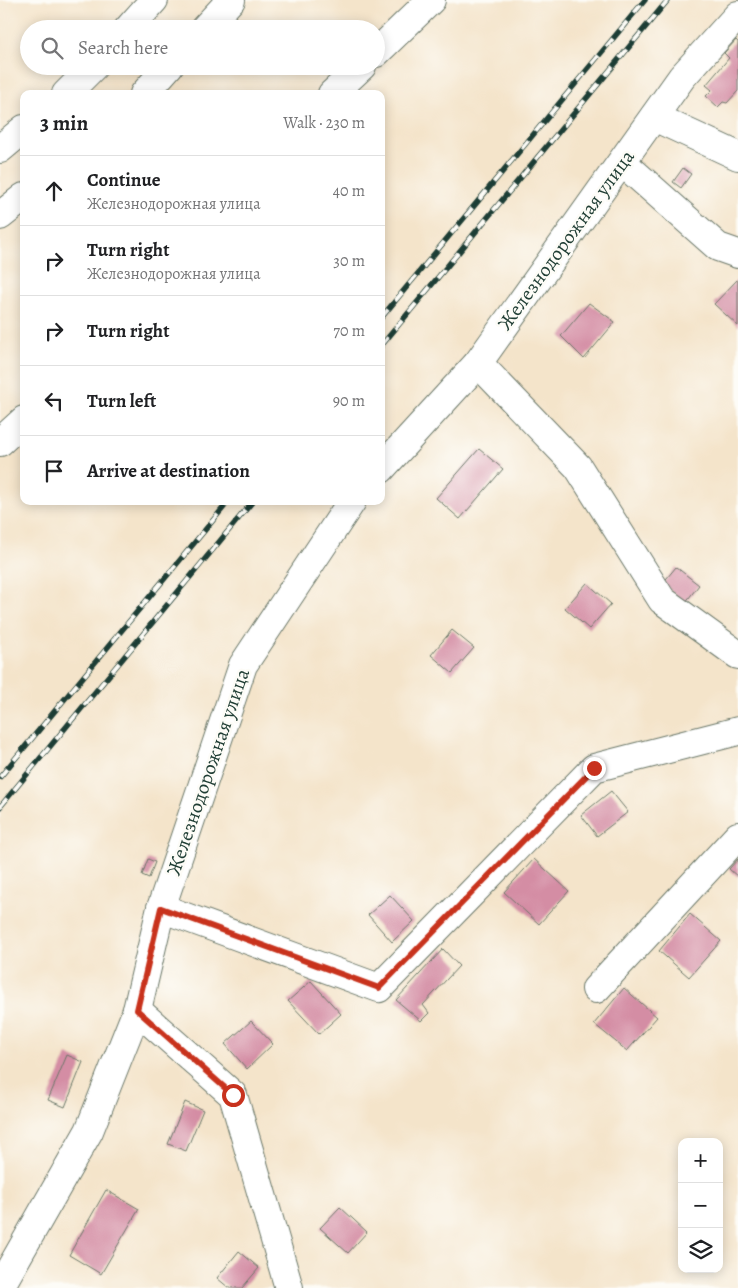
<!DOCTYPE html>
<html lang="en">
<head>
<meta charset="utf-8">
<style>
	body { margin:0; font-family:Alegreya,serif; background:#f6f6f6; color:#202124 }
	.controls { position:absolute; right:15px; bottom:15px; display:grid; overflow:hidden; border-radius:10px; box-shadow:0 2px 12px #0003 }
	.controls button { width:45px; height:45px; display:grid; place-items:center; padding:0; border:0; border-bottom:1px solid #e0e0e0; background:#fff; color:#202124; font:25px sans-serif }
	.stop { position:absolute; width:15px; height:15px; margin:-11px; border:4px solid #c8321e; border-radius:50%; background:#fff }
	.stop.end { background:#c8321e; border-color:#fff; box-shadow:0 1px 5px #0008 }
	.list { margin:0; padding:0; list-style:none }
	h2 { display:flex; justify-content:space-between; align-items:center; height:65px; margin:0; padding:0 20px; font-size:21px }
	h2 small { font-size:16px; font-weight:400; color:#757577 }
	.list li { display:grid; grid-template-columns:32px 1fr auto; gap:15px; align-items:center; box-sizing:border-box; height:70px; padding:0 20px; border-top:1px solid #e0e0e0 }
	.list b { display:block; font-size:19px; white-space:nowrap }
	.list p { margin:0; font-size:16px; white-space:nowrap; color:#757577 }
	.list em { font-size:16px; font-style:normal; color:#757577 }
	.icon { flex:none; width:28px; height:28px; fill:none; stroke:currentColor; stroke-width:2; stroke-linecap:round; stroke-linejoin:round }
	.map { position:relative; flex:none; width:738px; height:1288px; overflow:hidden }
	.search { position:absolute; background:#fff; box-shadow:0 2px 12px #0003; left:20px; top:20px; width:365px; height:55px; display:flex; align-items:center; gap:12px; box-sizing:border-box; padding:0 18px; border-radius:28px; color:#757577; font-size:19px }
	.panel { position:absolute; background:#fff; box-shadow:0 2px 12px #0003; left:20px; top:90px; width:365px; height:415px; border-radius:10px }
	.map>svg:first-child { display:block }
	.building { fill:#d48da4 }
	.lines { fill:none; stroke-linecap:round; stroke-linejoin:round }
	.minor-casing { stroke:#6a7768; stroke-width:30 }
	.major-casing { stroke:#6a7768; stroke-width:30 }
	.minor { stroke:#fff; stroke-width:28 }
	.major { stroke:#fff; stroke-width:28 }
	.rail-casing { stroke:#1f3d34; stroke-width:5.5 }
	.rail { stroke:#fdfcf7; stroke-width:4; stroke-dasharray:11; stroke-linecap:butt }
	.route { stroke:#c8321e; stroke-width:6 }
	.labels { text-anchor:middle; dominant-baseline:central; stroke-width:5; stroke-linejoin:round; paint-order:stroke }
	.street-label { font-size:20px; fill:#1f3d34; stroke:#fdfcf7 }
</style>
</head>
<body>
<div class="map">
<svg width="738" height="1288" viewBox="0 0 738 1288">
	<rect width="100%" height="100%" fill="#fdfcf7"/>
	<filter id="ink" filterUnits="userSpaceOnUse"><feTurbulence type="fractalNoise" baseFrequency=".02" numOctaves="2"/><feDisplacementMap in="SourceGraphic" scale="10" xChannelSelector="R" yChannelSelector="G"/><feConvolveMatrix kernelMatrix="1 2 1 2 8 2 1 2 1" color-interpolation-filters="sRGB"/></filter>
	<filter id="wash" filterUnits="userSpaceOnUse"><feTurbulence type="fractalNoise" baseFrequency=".0096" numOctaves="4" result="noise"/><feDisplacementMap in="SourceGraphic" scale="20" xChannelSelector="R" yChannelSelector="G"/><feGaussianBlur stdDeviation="1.12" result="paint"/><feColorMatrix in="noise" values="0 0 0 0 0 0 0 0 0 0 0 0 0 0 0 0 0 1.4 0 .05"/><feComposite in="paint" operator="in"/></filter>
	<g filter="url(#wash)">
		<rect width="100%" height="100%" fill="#f4e4ca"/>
		<g id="blocks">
			<g class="building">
				<path d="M736,40L738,42V91L727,103L723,102L718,107L706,96L712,90L706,85L729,58L724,53Z"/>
				<path d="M683,168L691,174L681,188L673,182Z"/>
				<path d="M738,279V326L714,304Z"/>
				<path d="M589,303L615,322L584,359L561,336Z"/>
				<path d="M479,449L503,469L460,519L436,498Z"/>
				<path d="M676,567L699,585L685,603L662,584Z"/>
				<path d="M587,583L611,604L589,629L565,608Z"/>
				<path d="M452,630L474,648L452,673L431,655Z"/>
				<path d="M611,791L628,812L597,836L581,815Z"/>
				<path d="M148,859L155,862L149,878L142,875Z"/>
				<path d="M534,859L569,891L539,924L504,892Z"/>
				<path d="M738,859V877L729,869Z"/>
				<path d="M390,895L414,921L392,942L368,915Z"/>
				<path d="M690,914L721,941L689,977L659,951Z"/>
				<path d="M443,949L459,966L423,1005L429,1013L421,1021L396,1000Z"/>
				<path d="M311,981L341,1014L319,1034L288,1001Z"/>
				<path d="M624,988L657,1017L627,1051L594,1024Z"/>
				<path d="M251,1021L273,1044L247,1069L225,1044Z"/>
				<path d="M67,1055L83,1062L65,1107L48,1100Z"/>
				<path d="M185,1102L203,1110L186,1151L168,1144Z"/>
				<path d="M106,1190L139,1209L101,1274L69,1255Z"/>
				<path d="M340,1207L367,1232L348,1253L320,1228Z"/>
				<path d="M239,1251L259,1268L242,1288H229L217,1278Z"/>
			</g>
		</g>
	</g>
	<g filter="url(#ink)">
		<use href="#blocks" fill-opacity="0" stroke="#6a7768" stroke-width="1"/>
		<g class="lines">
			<defs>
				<g id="minor">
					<path d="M376,53L431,0"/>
					<path d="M332,94L362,66"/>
					<path d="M654,117L738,156"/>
					<path d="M622,162L718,247L738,254"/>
					<path d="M478,363L578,467L662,600L738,655"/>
					<path d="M0,442L24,420"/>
					<path d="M381,469L478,363L682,77L738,15"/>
					<path d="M161,908L379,988L594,768L738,731"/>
					<path d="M596,989L738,836"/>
					<path d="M137,1010L233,1095L289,1288"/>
					<path d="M0,1287L89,1131L137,1010L161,908L243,665L352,501"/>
				</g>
				<g id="major">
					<path d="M128,29L154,0"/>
					<path d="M204,29L231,0"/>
					<path d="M66,94L94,66"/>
					<path d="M144,94L169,66"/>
					<path d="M0,149L24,129"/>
					<path d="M0,216L24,197"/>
				</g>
			</defs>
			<use href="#minor" class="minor-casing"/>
			<use href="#major" class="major-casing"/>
			<use href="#minor" class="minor"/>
			<use href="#major" class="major"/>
			<defs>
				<g id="rail">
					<path d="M381,318L645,0"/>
					<path d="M381,346L668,0"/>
					<path d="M0,777L229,501"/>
					<path d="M0,807L253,501"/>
				</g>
			</defs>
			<use href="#rail" class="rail-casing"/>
			<use href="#rail" class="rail"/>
		</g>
	</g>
	<g class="lines" filter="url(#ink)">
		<path class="route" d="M233,1095L137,1010L161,908L379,988L594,768"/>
	</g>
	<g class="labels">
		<g class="street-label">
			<text transform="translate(566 240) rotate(-54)">Железнодорожная улица</text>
			<text transform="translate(208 772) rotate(-71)">Железнодорожная улица</text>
		</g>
	</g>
</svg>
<div class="controls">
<button>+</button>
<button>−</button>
<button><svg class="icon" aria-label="layers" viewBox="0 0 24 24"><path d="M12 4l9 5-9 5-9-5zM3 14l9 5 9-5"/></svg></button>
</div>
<div class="stop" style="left:233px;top:1095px"></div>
<div class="stop end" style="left:594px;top:768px"></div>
<div class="search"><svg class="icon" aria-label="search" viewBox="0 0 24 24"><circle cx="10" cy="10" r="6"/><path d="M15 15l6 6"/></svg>Search here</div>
<section class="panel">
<h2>3 min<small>Walk · 230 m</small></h2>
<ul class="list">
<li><svg class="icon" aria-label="ahead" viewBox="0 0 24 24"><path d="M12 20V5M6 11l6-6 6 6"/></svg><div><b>Continue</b><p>Железнодорожная улица</p></div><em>40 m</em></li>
<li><svg class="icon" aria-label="right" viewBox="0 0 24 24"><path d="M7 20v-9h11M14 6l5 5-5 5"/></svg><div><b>Turn right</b><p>Железнодорожная улица</p></div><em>30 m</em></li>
<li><svg class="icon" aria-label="right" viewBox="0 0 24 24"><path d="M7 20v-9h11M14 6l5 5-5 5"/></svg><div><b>Turn right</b></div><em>70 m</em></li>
<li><svg class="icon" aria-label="left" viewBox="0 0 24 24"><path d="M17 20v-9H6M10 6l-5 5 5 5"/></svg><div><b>Turn left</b></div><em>90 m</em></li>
<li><svg class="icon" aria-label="arrive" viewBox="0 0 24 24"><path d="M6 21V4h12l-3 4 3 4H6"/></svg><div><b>Arrive at destination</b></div></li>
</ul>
</section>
</div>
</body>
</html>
